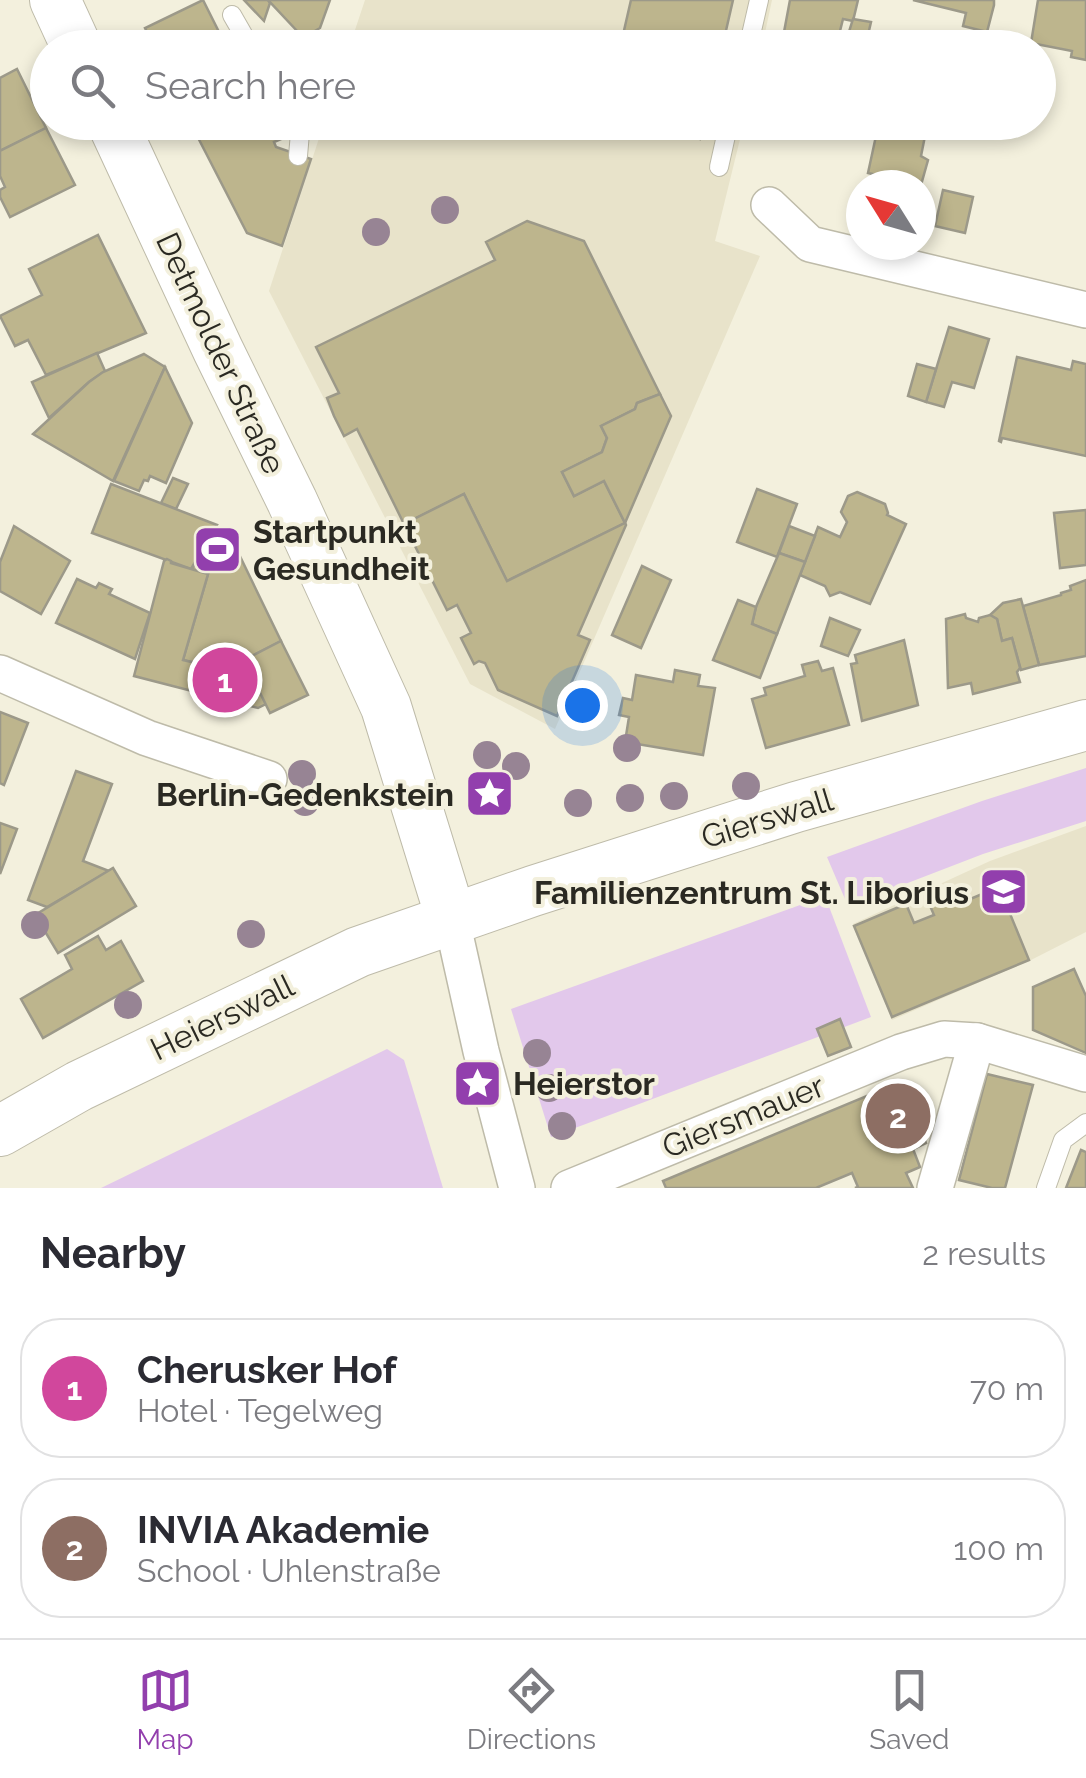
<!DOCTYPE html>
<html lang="en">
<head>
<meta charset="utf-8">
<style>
	body { margin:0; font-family:Raleway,sans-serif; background:#f2f2f3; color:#2b2b33 }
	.compass { position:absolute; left:846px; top:170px; width:90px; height:90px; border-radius:50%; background:#fff; box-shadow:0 5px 15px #0003; rotate:307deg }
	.you { position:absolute; left:582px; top:705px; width:35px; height:35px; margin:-25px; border:8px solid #fff; border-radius:50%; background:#1a73e8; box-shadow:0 0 0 15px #1a73e833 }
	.badge { display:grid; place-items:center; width:65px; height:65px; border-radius:50%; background:#923fad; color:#fff; font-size:32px; font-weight:700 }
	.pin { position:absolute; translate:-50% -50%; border:5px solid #fff; box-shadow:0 2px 10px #0006 }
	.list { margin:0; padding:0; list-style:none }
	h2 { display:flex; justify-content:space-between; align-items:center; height:130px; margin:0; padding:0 40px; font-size:42px }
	h2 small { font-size:32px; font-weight:400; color:#7c7c81 }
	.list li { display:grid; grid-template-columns:65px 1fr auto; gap:30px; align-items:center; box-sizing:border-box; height:140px; margin:0 20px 20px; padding:0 20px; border:2px solid #e1e1e2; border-radius:40px }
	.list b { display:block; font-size:38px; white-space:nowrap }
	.list p { margin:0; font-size:32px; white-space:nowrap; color:#7c7c81 }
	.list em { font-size:32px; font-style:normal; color:#7c7c81 }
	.icon { flex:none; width:55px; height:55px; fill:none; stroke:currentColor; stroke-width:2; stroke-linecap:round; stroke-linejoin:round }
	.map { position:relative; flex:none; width:1086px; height:1188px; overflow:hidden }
	.search { position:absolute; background:#fff; box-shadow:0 5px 15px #0003; left:30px; right:30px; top:30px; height:110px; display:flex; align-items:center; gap:25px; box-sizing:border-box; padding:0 35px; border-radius:55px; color:#7c7c81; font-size:38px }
	.sheet { height:450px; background:#fff }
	nav { display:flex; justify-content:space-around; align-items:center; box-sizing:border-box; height:140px; border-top:2px solid #e1e1e2; background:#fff; font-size:28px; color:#7c7c81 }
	nav a { display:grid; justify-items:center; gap:5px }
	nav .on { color:#923fad }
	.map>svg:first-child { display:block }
	.built { fill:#e8e3ca }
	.green { fill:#e2c8eb }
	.building { fill:#bdb58d; stroke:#9c9989; stroke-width:2.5 }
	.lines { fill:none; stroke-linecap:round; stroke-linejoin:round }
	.service-casing { stroke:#bebba9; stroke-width:20 }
	.minor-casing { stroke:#bebba9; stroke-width:38 }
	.secondary-casing { stroke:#bebba9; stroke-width:52 }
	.service { stroke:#fff; stroke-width:18 }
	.minor { stroke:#fff; stroke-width:35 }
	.secondary { stroke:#fff; stroke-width:50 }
	.tree { fill:#978494 }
	.labels { text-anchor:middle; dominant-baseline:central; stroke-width:8; stroke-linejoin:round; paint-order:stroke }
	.street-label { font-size:32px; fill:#2a2922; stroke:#f3f0dd }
	.poi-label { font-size:32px; font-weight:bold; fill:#2a2922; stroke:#f3f0dd; text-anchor:start }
</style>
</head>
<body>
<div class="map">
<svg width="1086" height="1188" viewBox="0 0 1086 1188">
	<rect width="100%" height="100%" fill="#f3f0dd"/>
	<g class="built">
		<path d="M365,0H772L762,47L349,48Z"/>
		<path d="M324,123H744L715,241L760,256L555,729L470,684L269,291Z"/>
		<path d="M1086,826V932L1031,960L892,1020L853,924L990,861Z"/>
	</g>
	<g class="green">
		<path d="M1086,768V821L983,854L848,906L827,857L982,801Z"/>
		<path d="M825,896L871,1017L551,1137L511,1009Z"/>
		<path d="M387,1049L404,1060L443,1188H101Z"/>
	</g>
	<g class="building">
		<path d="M203,0L227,48H155L145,28Z"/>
		<path d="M244,0H268L270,3L264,21Z"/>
		<path d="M268,0H330L320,28L306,36L299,33Z"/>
		<path d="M631,0H733L722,48H620Z"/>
		<path d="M790,0H858L853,21L843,19L836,47L839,48H781Z"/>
		<path d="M913,0H994V5L987,32L963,26L966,13Z"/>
		<path d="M1038,0H1086V60L1071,57L1072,51L1031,43Z"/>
		<path d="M853,19L871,22L865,48H844Z"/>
		<path d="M17,69L46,128L0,151V78Z"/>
		<path d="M190,122H273L281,139L274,142L276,147L311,159L282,246L247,233Z"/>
		<path d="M632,122H704L700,139Z"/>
		<path d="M745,122H781L778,137L744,128Z"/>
		<path d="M879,122H911L927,126L921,156L928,160L921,185L868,173Z"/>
		<path d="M46,128L75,185L10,217L0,197V190L5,187L0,176V151Z"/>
		<path d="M943,190L973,197L965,233L935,226Z"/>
		<path d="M527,221L584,241L660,394L637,403L635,409L601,426L607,438L602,452L562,472L574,496L604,481L625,523L507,581L464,494L404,524L357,429L344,436L334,416L327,398L339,393L316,347L495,260L486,242Z"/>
		<path d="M98,235L146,333L46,375L28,340L15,346L0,316L42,295L29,269Z"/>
		<path d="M949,327L989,339L974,388L952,382L944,407L926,402Z"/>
		<path d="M97,353L105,371L89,382L49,418L32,382Z"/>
		<path d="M144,354L165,367L113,481L33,434L89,382L103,372Z"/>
		<path d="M1017,357L1071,370L1073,361L1086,364V456L1002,438L1001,442L999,441Z"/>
		<path d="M917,364L936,369L926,402L908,396Z"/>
		<path d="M165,367L192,423L166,483L150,476L148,481L144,480L139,491L114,481Z"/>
		<path d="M660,394L671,416L625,523L604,481L574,496L562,472L602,452L607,438L601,426L635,409L637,403Z"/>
		<path d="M173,478L188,484L176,509L161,503Z"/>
		<path d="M111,484L217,525L191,569L92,533Z"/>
		<path d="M757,489L797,504L777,557L737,542Z"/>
		<path d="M857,492L885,504L888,513L887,515L906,524L870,604L840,592L830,596L825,586L800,575L818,527L840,537L847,522L841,512L848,496Z"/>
		<path d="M464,494L507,581L625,523L626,525L578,635L590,640L557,716L498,690L485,663L479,661L474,664L461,638L471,633L457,605L447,610L404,524Z"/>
		<path d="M1086,510V565L1060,568L1054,513Z"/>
		<path d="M14,526L70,561L41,614L0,591V562Z"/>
		<path d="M789,526L815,536L805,562L779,553Z"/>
		<path d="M213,533L234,544L281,641L244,660L252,676L183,660L208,574L192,569Z"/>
		<path d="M779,553L805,562L777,634L752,624L756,607Z"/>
		<path d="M167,559L171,561V563L208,574L183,660L252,676L266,704L258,708L134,676L164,561Z"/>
		<path d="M642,566L671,580L641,648L612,635Z"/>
		<path d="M77,579L96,588L99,583L112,589L109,594L150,613L135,659L56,623Z"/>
		<path d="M1086,580V656L1039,665L1023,606L1061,595V593L1071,590L1070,586Z"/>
		<path d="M1021,599L1039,665L1021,670L1012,638L1002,641L997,619L990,615L1003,603Z"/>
		<path d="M738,600L756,607L752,624L777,634L760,678L713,660Z"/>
		<path d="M965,614L966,618L978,622L979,618L990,615L997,619L1002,641L1012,638L1020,668L1017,672L1020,682L973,694L971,683L948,688L946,619Z"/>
		<path d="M830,618L860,630L848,656L821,646Z"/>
		<path d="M904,640L918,705L862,721L851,664L857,663L855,655Z"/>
		<path d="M281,641L308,695L270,713L244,660Z"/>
		<path d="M818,661L822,671L833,668L849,725L766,748L752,699L766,695L764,688L805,676L802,665Z"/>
		<path d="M675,670L700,675L698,686L715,688L703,755L625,742L629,717L619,715L623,698L632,700L636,675L673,682Z"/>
		<path d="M0,712L28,723L4,785L0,783Z"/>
		<path d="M76,771L112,784L83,861L109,871L47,907L28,900Z"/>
		<path d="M0,823L17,829L0,874Z"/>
		<path d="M113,868L136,906L58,953L35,915Z"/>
		<path d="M999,887L1029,960L892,1017L854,926L906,904L914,923L934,915L924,892L946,891L951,902L967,895L968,900Z"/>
		<path d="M98,936L106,950L121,941L143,981L43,1038L21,999L72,969L65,955Z"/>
		<path d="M1074,969L1086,996V1053L1033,1030V987Z"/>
		<path d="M840,1019L851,1047L828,1056L817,1029Z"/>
		<path d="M987,1074L1033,1085L1005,1188H992L959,1180Z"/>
		<path d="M893,1085L901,1103L879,1112L884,1124L913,1112L926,1143L913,1149L920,1167L906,1173L913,1188H855L858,1187L852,1173L816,1188H666L663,1181Z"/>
		<path d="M1081,1150L1086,1152V1188H1066Z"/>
	</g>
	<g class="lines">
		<defs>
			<g id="service">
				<path d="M232,15L251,48"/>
				<path d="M748,48L759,0"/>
				<path d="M294,122L300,133L298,156"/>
				<path d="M719,167L729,122"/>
				<path d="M1046,1188L1063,1140L1086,1123"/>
			</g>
			<g id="minor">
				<path d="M769,205L810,244L1086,310"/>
				<path d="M0,673L147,738L269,779"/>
				<path d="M452,921L481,1051L517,1188"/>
				<path d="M569,1188L901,1052L944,1039L977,1041L1086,1074"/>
				<path d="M935,1188L977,1041"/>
			</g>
			<g id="secondary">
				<path d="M55,0L77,48"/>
				<path d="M112,122L218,350L292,501L386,707L452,921"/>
				<path d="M0,1131L79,1086L358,952L533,891L796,807L1086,725"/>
			</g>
		</defs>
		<use href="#service" class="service-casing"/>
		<use href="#minor" class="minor-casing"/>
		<use href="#secondary" class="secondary-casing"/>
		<use href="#service" class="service"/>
		<use href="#minor" class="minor"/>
		<use href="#secondary" class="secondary"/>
	</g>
	<g class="tree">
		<circle cx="445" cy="210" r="14"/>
		<circle cx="376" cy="232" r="14"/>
		<circle cx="627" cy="748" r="14"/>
		<circle cx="487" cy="755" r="14"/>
		<circle cx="516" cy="766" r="14"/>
		<circle cx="302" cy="774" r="14"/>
		<circle cx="746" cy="786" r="14"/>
		<circle cx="674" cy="796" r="14"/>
		<circle cx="630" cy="798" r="14"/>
		<circle cx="305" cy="802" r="14"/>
		<circle cx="578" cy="803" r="14"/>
		<circle cx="35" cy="925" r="14"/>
		<circle cx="251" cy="934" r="14"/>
		<circle cx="128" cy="1005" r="14"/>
		<circle cx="537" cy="1053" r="14"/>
		<circle cx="549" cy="1088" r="14"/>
		<circle cx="562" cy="1126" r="14"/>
	</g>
	<defs>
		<symbol id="stadium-square" viewBox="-11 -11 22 22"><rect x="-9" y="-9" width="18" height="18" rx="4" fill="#923fad" stroke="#f3f0dd"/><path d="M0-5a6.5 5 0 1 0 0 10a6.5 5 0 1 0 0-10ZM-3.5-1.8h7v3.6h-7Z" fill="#fff"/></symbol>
		<symbol id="sight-square" viewBox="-11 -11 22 22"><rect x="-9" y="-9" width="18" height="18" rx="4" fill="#923fad" stroke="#f3f0dd"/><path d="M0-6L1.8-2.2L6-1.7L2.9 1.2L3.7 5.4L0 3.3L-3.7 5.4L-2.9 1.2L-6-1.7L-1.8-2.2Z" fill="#fff"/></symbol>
		<symbol id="school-square" viewBox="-11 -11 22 22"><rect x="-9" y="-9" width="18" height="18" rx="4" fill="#923fad" stroke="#f3f0dd"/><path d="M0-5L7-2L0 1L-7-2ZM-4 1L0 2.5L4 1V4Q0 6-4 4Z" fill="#fff"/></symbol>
	</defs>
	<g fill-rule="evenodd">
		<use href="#stadium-square" x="190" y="522" width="55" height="55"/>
		<use href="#sight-square" x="462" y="766" width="55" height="55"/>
		<use href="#school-square" x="976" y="864" width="55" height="55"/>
		<use href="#sight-square" x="450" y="1056" width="55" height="55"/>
	</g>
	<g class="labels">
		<g class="street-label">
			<text transform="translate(221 353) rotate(65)">Detmolder Straße</text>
			<text transform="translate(767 818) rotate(-17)">Gierswall</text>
			<text transform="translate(222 1017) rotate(-26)">Heierswall</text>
			<text transform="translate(743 1116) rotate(-22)">Giersmauer</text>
		</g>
		<g class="poi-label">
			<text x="253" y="531">Startpunkt<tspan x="253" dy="37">Gesundheit</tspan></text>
			<text x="454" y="794" text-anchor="end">Berlin-Gedenkstein</text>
			<text x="969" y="892" text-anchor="end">Familienzentrum St. Liborius</text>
			<text x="513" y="1083">Heierstor</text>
		</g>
	</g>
</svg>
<svg class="compass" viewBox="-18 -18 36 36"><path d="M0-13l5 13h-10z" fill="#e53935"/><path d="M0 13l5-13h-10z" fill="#7c7c81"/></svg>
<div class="you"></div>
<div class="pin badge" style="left:225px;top:680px;background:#d1479c">1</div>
<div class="pin badge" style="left:898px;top:1116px;background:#8d6e63">2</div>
<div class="search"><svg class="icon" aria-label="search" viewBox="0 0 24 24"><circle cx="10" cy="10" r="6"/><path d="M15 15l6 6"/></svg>Search here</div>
</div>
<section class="sheet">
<h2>Nearby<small>2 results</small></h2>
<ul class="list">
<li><span class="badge" style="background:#d1479c">1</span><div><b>Cherusker Hof</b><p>Hotel · Tegelweg</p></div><em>70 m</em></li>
<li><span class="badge" style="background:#8d6e63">2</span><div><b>INVIA Akademie</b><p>School · Uhlenstraße</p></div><em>100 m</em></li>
</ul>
</section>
<nav>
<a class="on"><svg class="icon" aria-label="map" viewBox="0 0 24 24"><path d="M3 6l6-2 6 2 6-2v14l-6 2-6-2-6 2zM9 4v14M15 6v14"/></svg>Map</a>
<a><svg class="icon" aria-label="directions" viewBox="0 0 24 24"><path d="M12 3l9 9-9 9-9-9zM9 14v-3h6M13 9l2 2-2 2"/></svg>Directions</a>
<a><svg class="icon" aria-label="saved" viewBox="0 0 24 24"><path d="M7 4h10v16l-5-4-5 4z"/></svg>Saved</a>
</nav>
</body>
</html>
